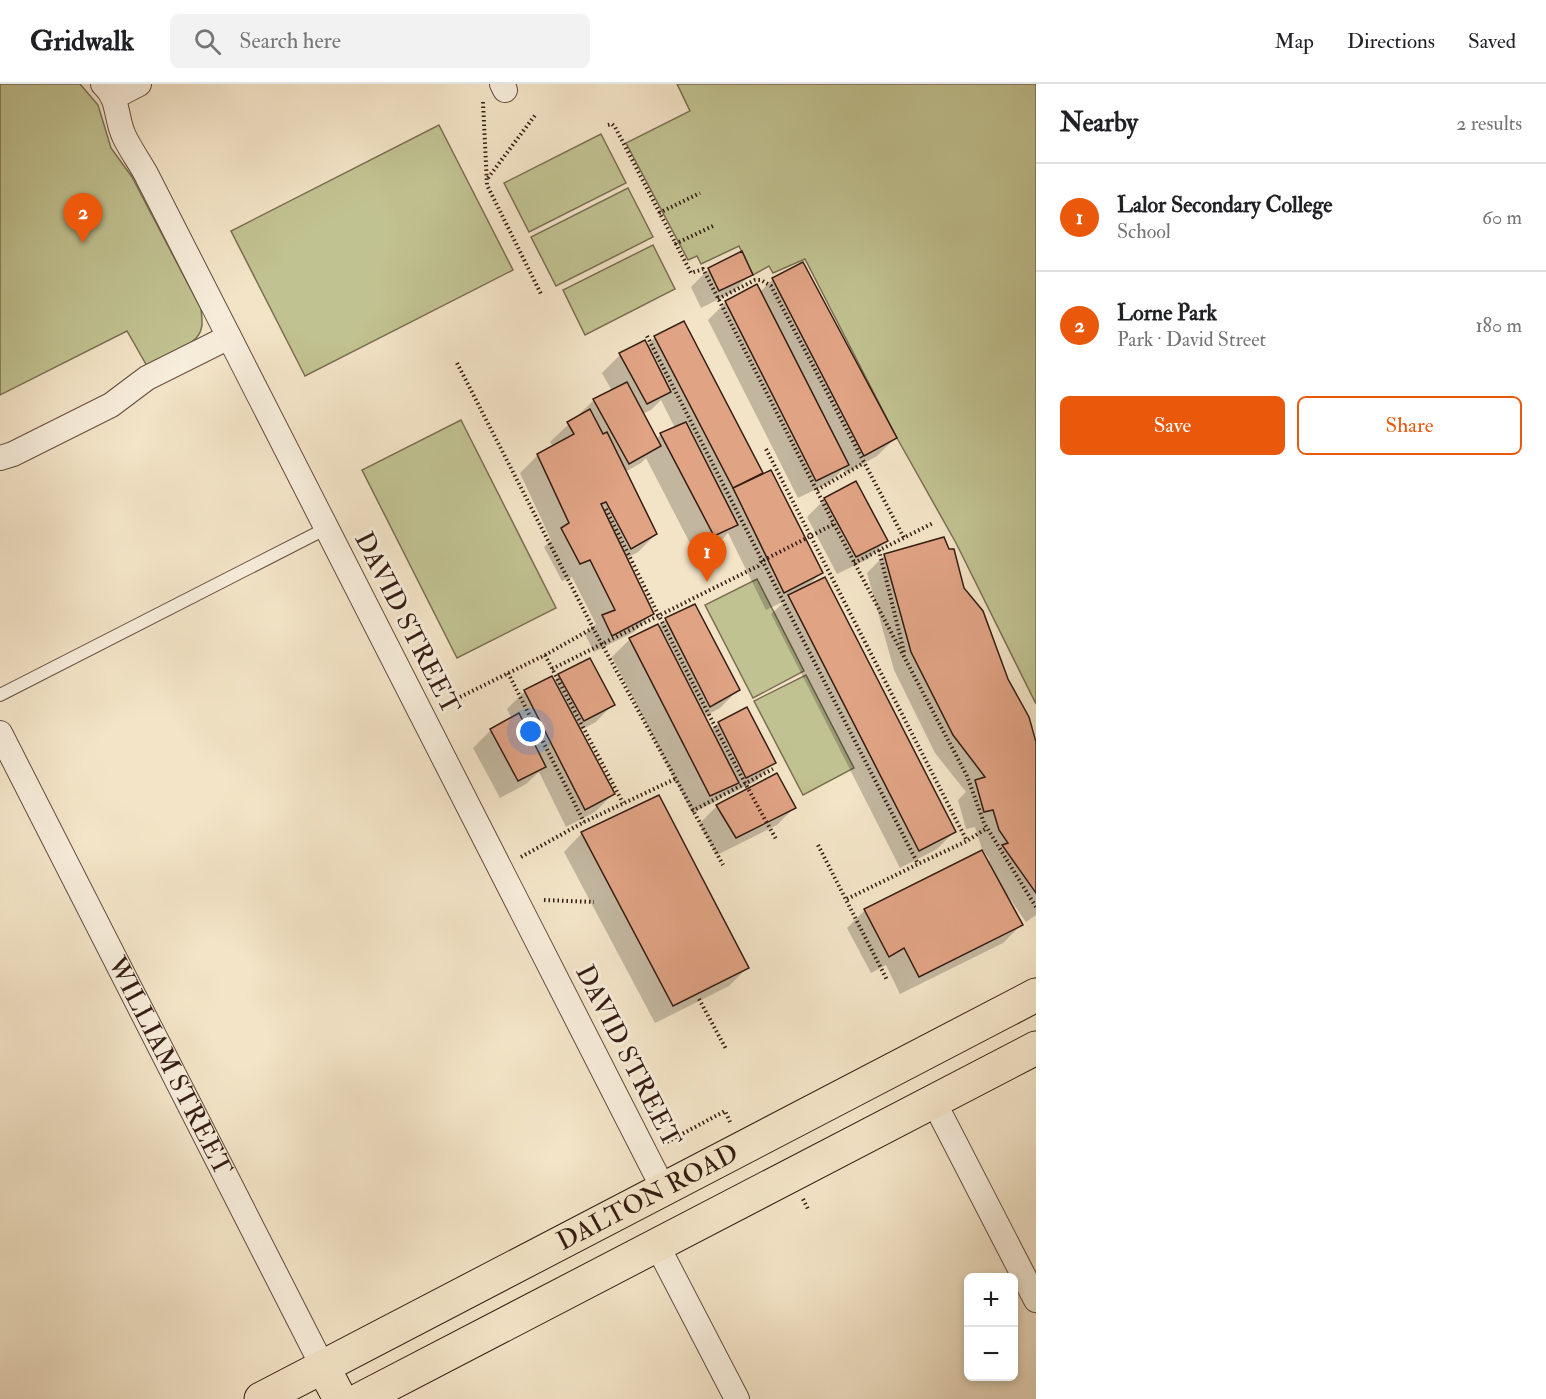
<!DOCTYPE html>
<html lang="en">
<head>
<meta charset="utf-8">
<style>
	body { margin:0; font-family:"IM FELL Double Pica",serif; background:#f2f2f2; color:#202124 }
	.controls { position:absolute; right:18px; bottom:18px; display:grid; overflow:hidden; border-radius:9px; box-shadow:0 3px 9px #0003 }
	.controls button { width:54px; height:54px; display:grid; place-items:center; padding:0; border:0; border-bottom:2px solid #e0e0e0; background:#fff; color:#202124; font:30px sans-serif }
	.you { position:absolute; left:531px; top:648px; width:21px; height:21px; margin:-15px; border:4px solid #fff; border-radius:50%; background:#1a73e8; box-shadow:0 0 0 9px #1a73e833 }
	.badge { display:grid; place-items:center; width:39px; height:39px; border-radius:50%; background:#ea580c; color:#fff; font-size:20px; font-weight:700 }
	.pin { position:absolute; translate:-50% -50px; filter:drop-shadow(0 2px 3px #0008) }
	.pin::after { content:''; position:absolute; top:32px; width:21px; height:18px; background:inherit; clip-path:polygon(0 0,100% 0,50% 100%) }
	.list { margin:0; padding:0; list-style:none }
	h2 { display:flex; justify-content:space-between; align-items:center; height:78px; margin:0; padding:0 24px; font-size:26px }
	h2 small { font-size:20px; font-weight:400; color:#757577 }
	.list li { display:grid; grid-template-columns:39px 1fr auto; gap:18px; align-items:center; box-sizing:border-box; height:108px; padding:0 24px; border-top:2px solid #e0e0e0 }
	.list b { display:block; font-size:22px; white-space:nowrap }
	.list p { margin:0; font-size:20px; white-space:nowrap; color:#757577 }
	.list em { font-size:20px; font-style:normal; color:#757577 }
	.actions { display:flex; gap:12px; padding:18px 24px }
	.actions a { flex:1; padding:14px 0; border:2px solid #ea580c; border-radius:9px; text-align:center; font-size:21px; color:#ea580c }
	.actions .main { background:#ea580c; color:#fff }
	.icon { flex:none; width:33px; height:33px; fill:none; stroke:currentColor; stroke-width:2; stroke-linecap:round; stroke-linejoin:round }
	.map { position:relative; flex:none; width:1036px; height:1315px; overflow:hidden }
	header { display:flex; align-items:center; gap:36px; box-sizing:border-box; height:84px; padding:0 30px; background:#fff; border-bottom:2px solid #e0e0e0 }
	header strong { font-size:28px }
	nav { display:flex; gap:33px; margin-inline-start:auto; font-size:21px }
	.search { width:420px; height:54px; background:#f2f2f2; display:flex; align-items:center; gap:15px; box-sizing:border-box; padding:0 21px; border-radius:9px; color:#757577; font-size:22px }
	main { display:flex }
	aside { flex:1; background:#fff }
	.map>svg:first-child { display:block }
	.green { fill:#c1c291; stroke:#7b6f52; stroke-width:1.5 }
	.shadow { fill:#0003; fill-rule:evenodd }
	.building { fill:#e0a384; stroke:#351c12; stroke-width:1.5 }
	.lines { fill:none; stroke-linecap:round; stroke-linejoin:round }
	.service-casing { stroke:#644e3f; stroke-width:14 }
	.minor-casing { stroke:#644e3f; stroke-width:26 }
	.primary-casing { stroke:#351c12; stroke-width:35 }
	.path { stroke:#351c12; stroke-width:4; stroke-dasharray:1.5 3; stroke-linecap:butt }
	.service { stroke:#f7eddb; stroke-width:12 }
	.minor { stroke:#f7eddb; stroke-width:24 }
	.primary { stroke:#f3e4c7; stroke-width:33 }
	.labels { text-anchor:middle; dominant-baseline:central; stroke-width:6; stroke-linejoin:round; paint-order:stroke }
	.street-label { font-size:26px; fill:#351c12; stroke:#f7eddb }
</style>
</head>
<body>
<header>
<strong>Gridwalk</strong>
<div class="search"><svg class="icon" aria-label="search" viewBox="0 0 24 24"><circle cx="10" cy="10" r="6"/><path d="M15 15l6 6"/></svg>Search here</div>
<nav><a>Map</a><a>Directions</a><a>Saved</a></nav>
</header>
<main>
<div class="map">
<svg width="1036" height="1315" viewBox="0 0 1036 1315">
	<rect width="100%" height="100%" fill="#f3e4c7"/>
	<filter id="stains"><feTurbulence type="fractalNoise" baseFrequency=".00333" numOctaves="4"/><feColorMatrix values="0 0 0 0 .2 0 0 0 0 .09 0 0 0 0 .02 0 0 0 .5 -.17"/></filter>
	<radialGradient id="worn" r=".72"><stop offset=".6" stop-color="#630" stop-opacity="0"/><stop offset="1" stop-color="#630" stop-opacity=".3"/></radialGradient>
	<g class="green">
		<path d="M0,0H80L98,21L111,64L132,93L201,225C202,235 204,245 197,253C190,263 158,276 147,282L127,247L0,311Z"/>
		<path d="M677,0H1036V620L956,459L897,354L805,175L773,189L769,182L753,191L739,162L701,180L697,172L688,176L626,59L690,27Z"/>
		<path d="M439,41L513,186L305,292L231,147Z"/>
		<path d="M601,50L626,99L529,148L504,99Z"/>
		<path d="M628,104L653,153L556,202L531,153Z"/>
		<path d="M653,161L675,205L585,251L563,206Z"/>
		<path d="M461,336L556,524L457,574L362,386Z"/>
		<path d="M757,495L804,587L753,614L705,521Z"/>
		<path d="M806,591L854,684L803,711L754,617Z"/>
	</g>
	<g class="shadow">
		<path d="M709,185L751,190L733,208L701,224L691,203Z"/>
		<path d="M773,195L895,354L877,372L846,389L843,385L829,399L798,414L708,236L726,218L759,209Z"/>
		<path d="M684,239L763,391L821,489L808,502L955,747L937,765L900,784L771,530L785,517L766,526L728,449L719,459L695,469L646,374L641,379L625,388L656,450L638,468L625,475L652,530L634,548L594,568L585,550L596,540L572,493L562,497L544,463L551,456L520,389L538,371L554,363L550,358L594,316L612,307L602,289L620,271L644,259L646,262L655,253ZM661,316L675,344L661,350L656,356L642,330L651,326Z"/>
		<path d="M825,415L886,457L868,475L837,490L807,433Z"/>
		<path d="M885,471L963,505L1006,596L1028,634L1036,663V831L1026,838L1008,812L1006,813L1021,841L1003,859L900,910L886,881L871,889L847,844L865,826L981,768L987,778L990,776L982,765L975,743L966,745L958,716L966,708L935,669L894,586L867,489Z"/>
		<path d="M666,535L738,606L720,624L703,633L710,647L719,639L774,679L756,697L728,711L727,708L719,716L692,729L612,573L630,555L658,543Z"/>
		<path d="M559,591L613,620L596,638L579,647L613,710L595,728L566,743L539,688L526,700L500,714L473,664L491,646L512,635L507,625L525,607L553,598Z"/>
		<path d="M658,713L747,884L729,902L655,939L564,768L581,750Z"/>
		<path d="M717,722L794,724L777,741L717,771L699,740Z"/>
	</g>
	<g class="building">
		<path d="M742,167L753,191L719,207L708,184Z"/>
		<path d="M803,178L897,354L864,372L772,194Z"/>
		<path d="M757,200L849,381L816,397L725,217Z"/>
		<path d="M684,237L763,389L733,404L654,252Z"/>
		<path d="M645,256L671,308L647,320L619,269Z"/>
		<path d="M627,298L661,362L629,380L593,315Z"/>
		<path d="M590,325L603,350L607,348L657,450L631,465L606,418L601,420L654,530L612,552L602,531L615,526L590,476L580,480L561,444L569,439L537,370L574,350L567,338Z"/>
		<path d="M686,338L738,441L714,452L660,349Z"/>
		<path d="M771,386L823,489L784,509L733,404Z"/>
		<path d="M856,397L888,457L856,473L824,414Z"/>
		<path d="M944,453L949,465H954L964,504L983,527L1008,595L1029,633L1036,658V809L1002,761L1008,759L999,746L993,726L984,728L975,696L985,693L953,651L911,568L884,470Z"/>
		<path d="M825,493L956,748L919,767L788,511Z"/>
		<path d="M695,520L740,606L710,623L665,534Z"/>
		<path d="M658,540L739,699L710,712L629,554Z"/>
		<path d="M590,574L615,621L584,637L558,590Z"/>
		<path d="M552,592L615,710L585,726L524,606Z"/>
		<path d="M747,623L776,679L746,694L718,638Z"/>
		<path d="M519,629L546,683L518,697L490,645Z"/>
		<path d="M777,689L796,724L736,754L716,721Z"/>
		<path d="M659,711L749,884L673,922L581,748Z"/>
		<path d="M982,766L1023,841L919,893L904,864L889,873L864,825Z"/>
	</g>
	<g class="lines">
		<defs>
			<path id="service" d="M0,611L327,444"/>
			<g id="minor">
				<path d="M103,0C120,16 115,33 124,52C130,65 139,77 146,90L663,1104"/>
				<path d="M502,0L505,6"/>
				<path d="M114,13L139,0"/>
				<path d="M0,374L13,370L111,321L147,294L229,253"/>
				<path id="s1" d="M0,649L323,1283"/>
				<path d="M934,1018L1036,1216"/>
				<path d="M657,1161L737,1315"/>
			</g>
			<g id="primary">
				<path d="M323,1283L340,1315"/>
				<path id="s2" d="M261,1315L1036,911"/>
				<path d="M361,1315L1036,964"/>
			</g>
		</defs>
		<use href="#service" class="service-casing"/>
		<use href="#minor" class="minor-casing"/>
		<use href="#primary" class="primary-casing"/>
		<g class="path">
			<path d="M483,18L487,101L542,212"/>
			<path d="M608,41L612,40L615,43L691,189L703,185L834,440L967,692L984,739L1036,823"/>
			<path d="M488,94L536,30"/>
			<path d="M659,129L700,109"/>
			<path d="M675,160L715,141"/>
			<path d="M718,215L755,196H761L771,202L904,454"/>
			<path d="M647,252L918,780"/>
			<path d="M457,279L593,544L723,781"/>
			<path d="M766,365L967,757"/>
			<path d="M817,406L864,379"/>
			<path d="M606,425C661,536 715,647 776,755"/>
			<path d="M879,466L904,568"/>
			<path d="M854,479L933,439"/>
			<path d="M545,571L623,719"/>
			<path d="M552,585L758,482L762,477L834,440"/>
			<path d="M508,589L584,738"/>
			<path d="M444,621L545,571L593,544"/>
			<path d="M692,727L773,685"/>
			<path d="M818,761L887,896"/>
			<path d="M521,773L584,738L675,695"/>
			<path d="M847,815L918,780L967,757L987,744"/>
			<path d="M544,816L594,818"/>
			<path d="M699,915L726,965"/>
			<path d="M667,1058L725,1027L730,1038"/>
			<path d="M803,1115L808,1125"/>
		</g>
		<use href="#service" class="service"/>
		<use href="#minor" class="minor"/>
		<use href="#primary" class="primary"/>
	</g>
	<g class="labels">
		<g class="street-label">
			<text transform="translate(407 539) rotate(63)">DAVID STREET</text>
			<text transform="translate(628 972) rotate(63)">DAVID STREET</text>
			<text stroke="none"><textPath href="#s1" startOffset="374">WILLIAM STREET</textPath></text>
			<text stroke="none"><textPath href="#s2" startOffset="436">DALTON ROAD</textPath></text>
		</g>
	</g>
	<rect width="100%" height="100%" filter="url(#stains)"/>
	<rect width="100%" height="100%" fill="url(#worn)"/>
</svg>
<div class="controls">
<button>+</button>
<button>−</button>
</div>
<div class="you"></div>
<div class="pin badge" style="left:707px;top:498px">1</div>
<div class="pin badge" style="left:83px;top:159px">2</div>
</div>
<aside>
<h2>Nearby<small>2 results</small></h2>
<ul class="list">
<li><span class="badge">1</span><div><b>Lalor Secondary College</b><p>School</p></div><em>60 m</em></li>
<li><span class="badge">2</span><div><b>Lorne Park</b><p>Park · David Street</p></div><em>180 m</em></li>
</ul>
<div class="actions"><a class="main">Save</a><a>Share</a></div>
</aside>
</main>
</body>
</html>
